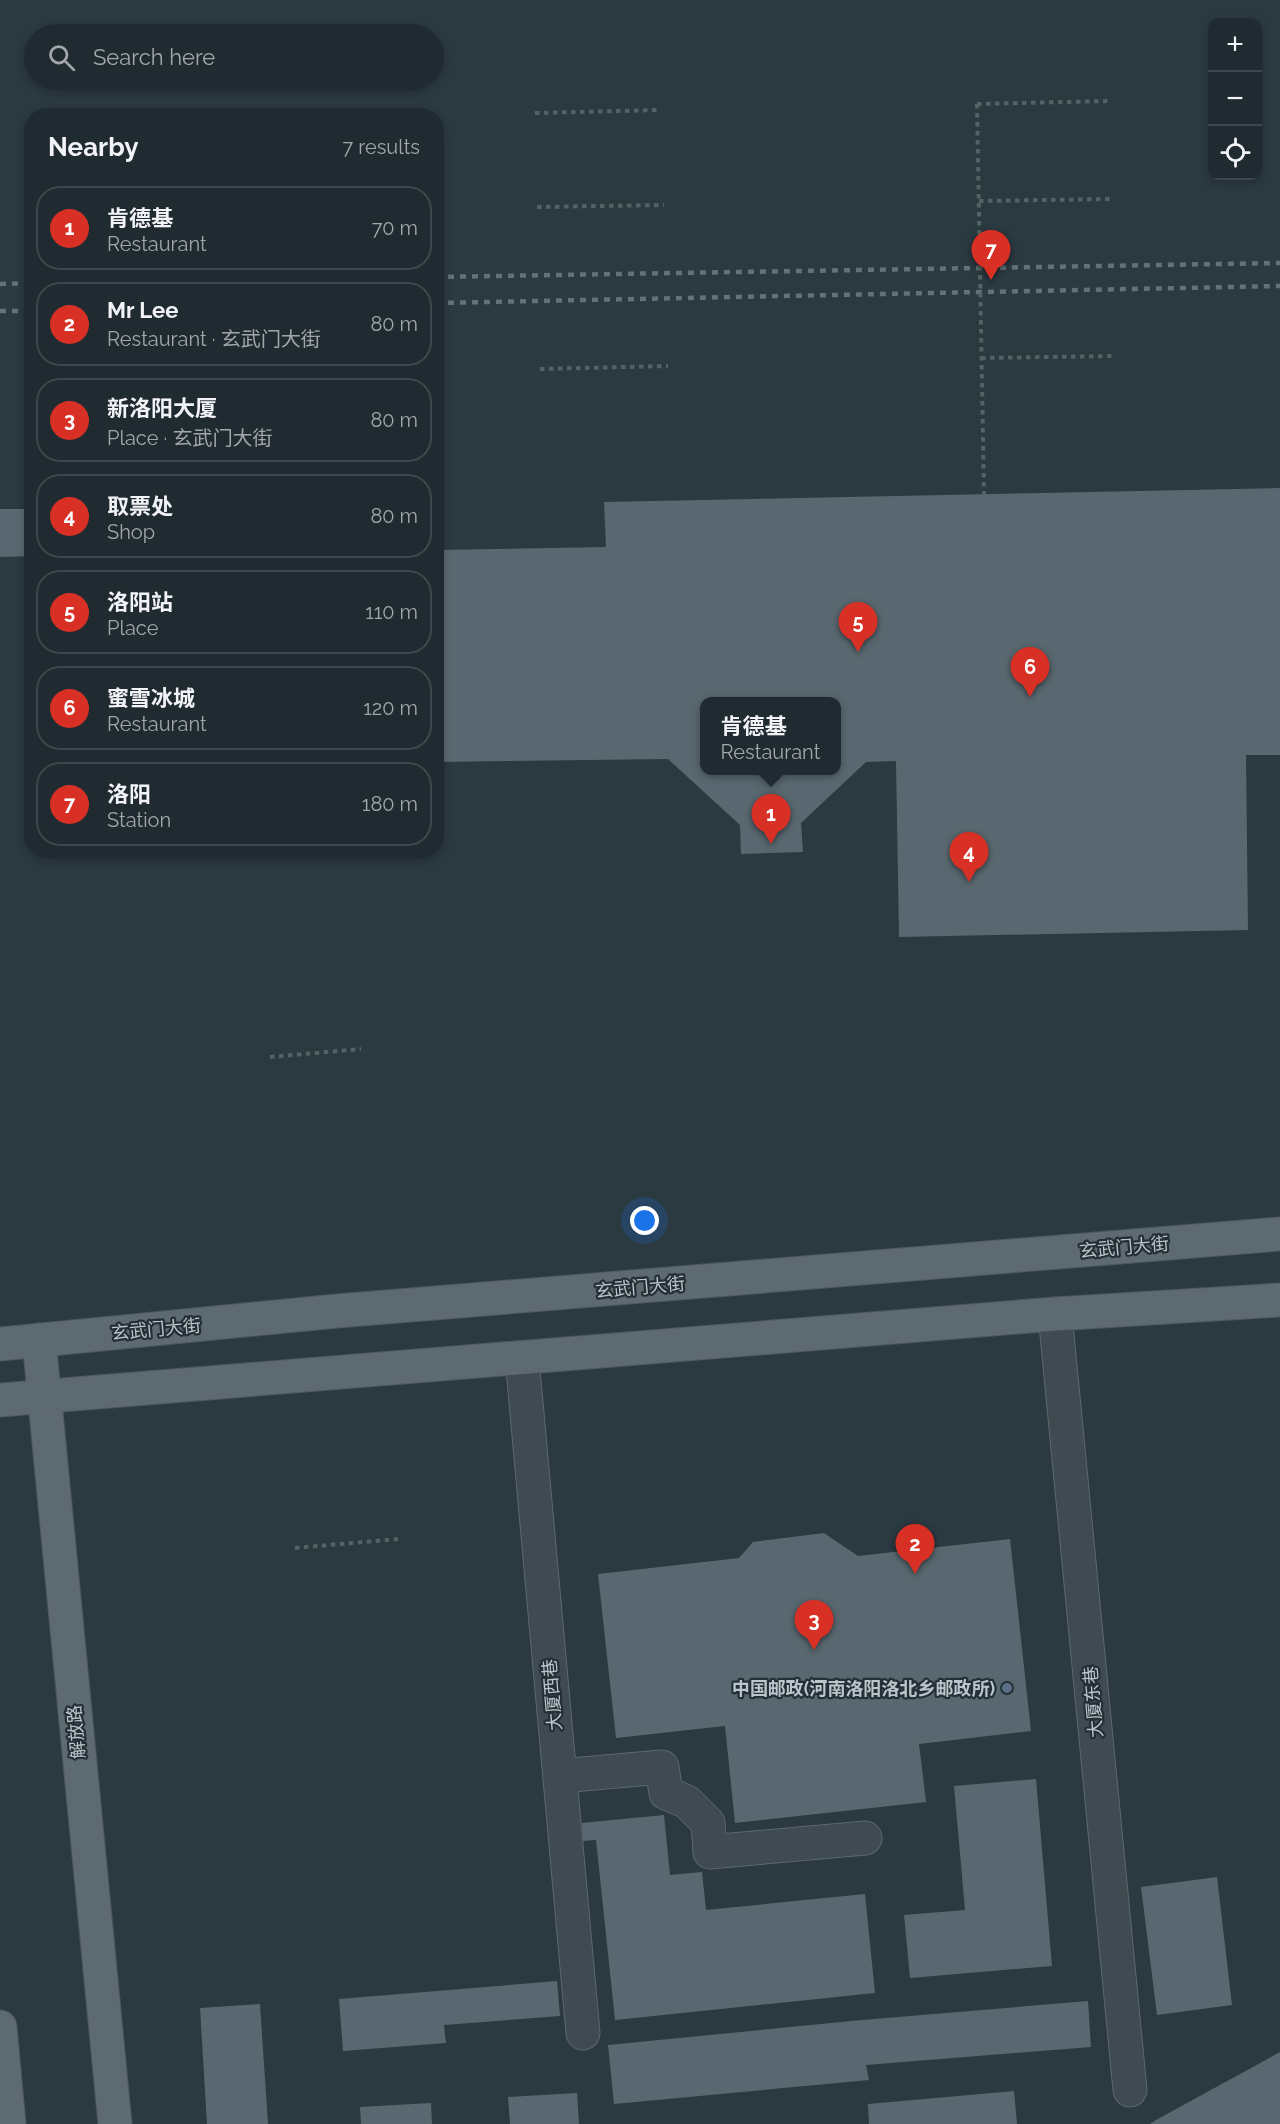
<!DOCTYPE html>
<html lang="en">
<head>
<meta charset="utf-8">
<style>
	body { margin:0; font-family:Raleway,"Noto Sans SC",sans-serif; background:#283339; color:#f1f3f6 }
	.controls { position:absolute; right:18px; top:18px; display:grid; overflow:hidden; border-radius:12px; box-shadow:0 3px 9px #0003 }
	.controls button { width:54px; height:54px; display:grid; place-items:center; padding:0; border:0; border-bottom:2px solid #3d474d; background:#202b31; color:#f1f3f6; font:30px sans-serif }
	.you { position:absolute; left:645px; top:1221px; width:21px; height:21px; margin:-15px; border:4px solid #fff; border-radius:50%; background:#1a73e8; box-shadow:0 0 0 9px #1a73e833 }
	.badge { display:grid; place-items:center; width:39px; height:39px; border-radius:50%; background:#d93025; color:#fff; font-size:20px; font-weight:700 }
	.pin { position:absolute; translate:-50% -50px; filter:drop-shadow(0 2px 3px #0008) }
	.pin::after { content:''; position:absolute; top:32px; width:21px; height:18px; background:inherit; clip-path:polygon(0 0,100% 0,50% 100%) }
	.popup { position:absolute; left:700px; top:697px; width:141px; height:78px; box-sizing:border-box; display:grid; place-content:center; border-radius:12px; background:#202b31; filter:drop-shadow(0 2px 4px #0005); font-size:20px; white-space:nowrap; color:#a2a7ab }
	.popup b { font-size:22px; color:#f1f3f6 }
	.popup::after { content:''; position:absolute; left:50%; top:100%; margin-left:-12px; border:12px solid transparent; border-top-color:#202b31 }
	.list { margin:0; padding:0; list-style:none }
	h2 { display:flex; justify-content:space-between; align-items:center; height:78px; margin:0; padding:0 24px; font-size:26px }
	h2 small { font-size:20px; font-weight:400; color:#a2a7ab }
	.list li { display:grid; grid-template-columns:39px 1fr auto; gap:18px; align-items:center; box-sizing:border-box; height:84px; margin:0 12px 12px; padding:0 12px; border:2px solid #3d474d; border-radius:24px }
	.list b { display:block; font-size:22px; white-space:nowrap }
	.list p { margin:0; font-size:20px; white-space:nowrap; color:#a2a7ab }
	.list em { font-size:20px; font-style:normal; color:#a2a7ab }
	.icon { flex:none; width:33px; height:33px; fill:none; stroke:currentColor; stroke-width:2; stroke-linecap:round; stroke-linejoin:round }
	.map { position:relative; flex:none; width:1280px; height:2124px; overflow:hidden }
	.search { position:absolute; background:#202b31; box-shadow:0 3px 9px #0003; left:24px; top:24px; width:420px; height:66px; display:flex; align-items:center; gap:15px; box-sizing:border-box; padding:0 21px; border-radius:33px; color:#a2a7ab; font-size:22px }
	.panel { position:absolute; background:#202b31; box-shadow:0 3px 9px #0003; left:24px; top:108px; width:420px; height:750px; border-radius:24px }
	.map>svg:first-child { display:block }
	.building { fill:#596870; fill-rule:evenodd }
	.lines { fill:none; stroke-linecap:round; stroke-linejoin:round }
	.minor-casing { stroke:#5d686e; stroke-width:35 }
	.major-casing { stroke:#4b565d; stroke-width:35 }
	.path { stroke:#526462; stroke-width:4; stroke-dasharray:4.5 4.5; stroke-linecap:butt }
	.minor { stroke:#3f4a51; stroke-width:33 }
	.major { stroke:#5d6a70; stroke-width:33 }
	.rail { stroke:#637179; stroke-width:4.5; stroke-dasharray:6 6; stroke-linecap:butt }
	.path-bridge { stroke:#526462; stroke-width:4; stroke-dasharray:4.5 4.5; stroke-linecap:butt }
	.service-dot { fill:#5c6f8a; stroke:#233036; stroke-width:2 }
	.labels { text-anchor:middle; dominant-baseline:central; stroke-width:4.5; stroke-linejoin:round; paint-order:stroke }
	.street-label { font-size:18px; fill:#bcc5cb; stroke:#233036 }
	.poi-label { font-size:18px; font-weight:bold; fill:#bcc5cb; stroke:#233036; text-anchor:end }
</style>
</head>
<body>
<div class="map">
<svg width="1280" height="2124" viewBox="0 0 1280 2124">
	<rect width="100%" height="100%" fill="#2b3941"/>
	<g class="building">
		<path d="M1280,488V755H1246L1248,930L899,937L896,761L866,762L801,823L803,852L741,854L740,825L668,759L436,762V550L606,547L604,502ZM705,702H837V770H705Z"/>
		<path d="M0,509H32V556L0,557Z"/>
		<path d="M824,1533L858,1556L1010,1539L1031,1731L919,1744L926,1802L735,1823L725,1726L616,1738L598,1574L739,1558L753,1542Z"/>
		<path d="M1036,1779L1052,1966L910,1978L904,1915L965,1910L954,1786Z"/>
		<path d="M664,1815L670,1875L702,1872L706,1910L865,1894L875,1993L615,2020L596,1840L583,1841L582,1823Z"/>
		<path d="M1217,1877L1232,2005L1157,2015L1141,1887Z"/>
		<path d="M557,1981L560,2016L444,2025L446,2043L343,2051L339,1999Z"/>
		<path d="M1088,2001L1091,2047L866,2065L869,2080L614,2104L608,2045L862,2020Z"/>
		<path d="M260,2004L268,2124H207L200,2008Z"/>
		<path d="M1280,2052V2124H1150L1156,2120Z"/>
		<path d="M1014,2091L1017,2124H869L868,2104Z"/>
		<path d="M577,2093L579,2124H510L508,2097Z"/>
		<path d="M431,2103L432,2124H361L360,2107Z"/>
	</g>
	<g class="lines">
		<defs>
			<g id="minor">
				<path d="M1055,1314L1130,2090"/>
				<path d="M522,1358L583,2033"/>
				<path d="M560,1776L662,1767L666,1793L687,1802L708,1823L710,1852L865,1838"/>
			</g>
			<g id="major">
				<path d="M39,1340L115,2124"/>
				<path d="M0,1344L337,1311L1280,1234"/>
				<path d="M0,1400L1055,1314L1280,1300"/>
				<path d="M0,2027L9,2124"/>
			</g>
		</defs>
		<use href="#minor" class="minor-casing"/>
		<use href="#major" class="major-casing"/>
		<g class="path">
			<path d="M977,104L1109,101"/>
			<path d="M535,113L661,110"/>
			<path d="M979,201L1112,199"/>
			<path d="M537,207L664,205"/>
			<path d="M981,358L1114,356"/>
			<path d="M540,369L668,366"/>
			<path d="M270,1057L361,1049"/>
			<path d="M295,1548L398,1539"/>
		</g>
		<use href="#minor" class="minor"/>
		<use href="#major" class="major"/>
		<g class="rail">
			<path d="M436,277L1280,263"/>
			<path d="M0,284L32,283"/>
			<path d="M436,303L1280,286"/>
			<path d="M0,311H32"/>
		</g>
		<path class="path-bridge" d="M977,104L984,494"/>
	</g>
	<circle class="service-dot" cx="1007" cy="1688" r="6"/>
	<g class="labels">
		<g class="street-label">
			<text transform="translate(1124 1247) rotate(-5)">玄武门大街</text>
			<text transform="translate(640 1287) rotate(-5)">玄武门大街</text>
			<text transform="translate(156 1329) rotate(-5)">玄武门大街</text>
			<text transform="translate(552 1695) rotate(-95)">大厦西巷</text>
			<text transform="translate(1093 1702) rotate(-95)">大厦东巷</text>
			<text transform="translate(76 1732) rotate(-95)">解放路</text>
		</g>
		<g class="poi-label">
			<text x="995" y="1688">中国邮政(河南洛阳洛北乡邮政所)</text>
		</g>
	</g>
</svg>
<div class="controls">
<button>+</button>
<button>−</button>
<button><svg class="icon" aria-label="locate" viewBox="0 0 24 24"><circle cx="12" cy="12" r="6"/><path d="M12 2v4M12 18v4M2 12h4M18 12h4"/></svg></button>
</div>
<div class="you"></div>
<div class="pin badge" style="left:771px;top:844px">1</div>
<div class="popup"><b>肯德基</b>Restaurant</div>
<div class="pin badge" style="left:915px;top:1574px">2</div>
<div class="pin badge" style="left:814px;top:1650px">3</div>
<div class="pin badge" style="left:969px;top:882px">4</div>
<div class="pin badge" style="left:858px;top:652px">5</div>
<div class="pin badge" style="left:1030px;top:697px">6</div>
<div class="pin badge" style="left:991px;top:280px">7</div>
<div class="search"><svg class="icon" aria-label="search" viewBox="0 0 24 24"><circle cx="10" cy="10" r="6"/><path d="M15 15l6 6"/></svg>Search here</div>
<section class="panel">
<h2>Nearby<small>7 results</small></h2>
<ul class="list">
<li><span class="badge">1</span><div><b>肯德基</b><p>Restaurant</p></div><em>70 m</em></li>
<li><span class="badge">2</span><div><b>Mr Lee</b><p>Restaurant · 玄武门大街</p></div><em>80 m</em></li>
<li><span class="badge">3</span><div><b>新洛阳大厦</b><p>Place · 玄武门大街</p></div><em>80 m</em></li>
<li><span class="badge">4</span><div><b>取票处</b><p>Shop</p></div><em>80 m</em></li>
<li><span class="badge">5</span><div><b>洛阳站</b><p>Place</p></div><em>110 m</em></li>
<li><span class="badge">6</span><div><b>蜜雪冰城</b><p>Restaurant</p></div><em>120 m</em></li>
<li><span class="badge">7</span><div><b>洛阳</b><p>Station</p></div><em>180 m</em></li>
</ul>
</section>
</div>
</body>
</html>
